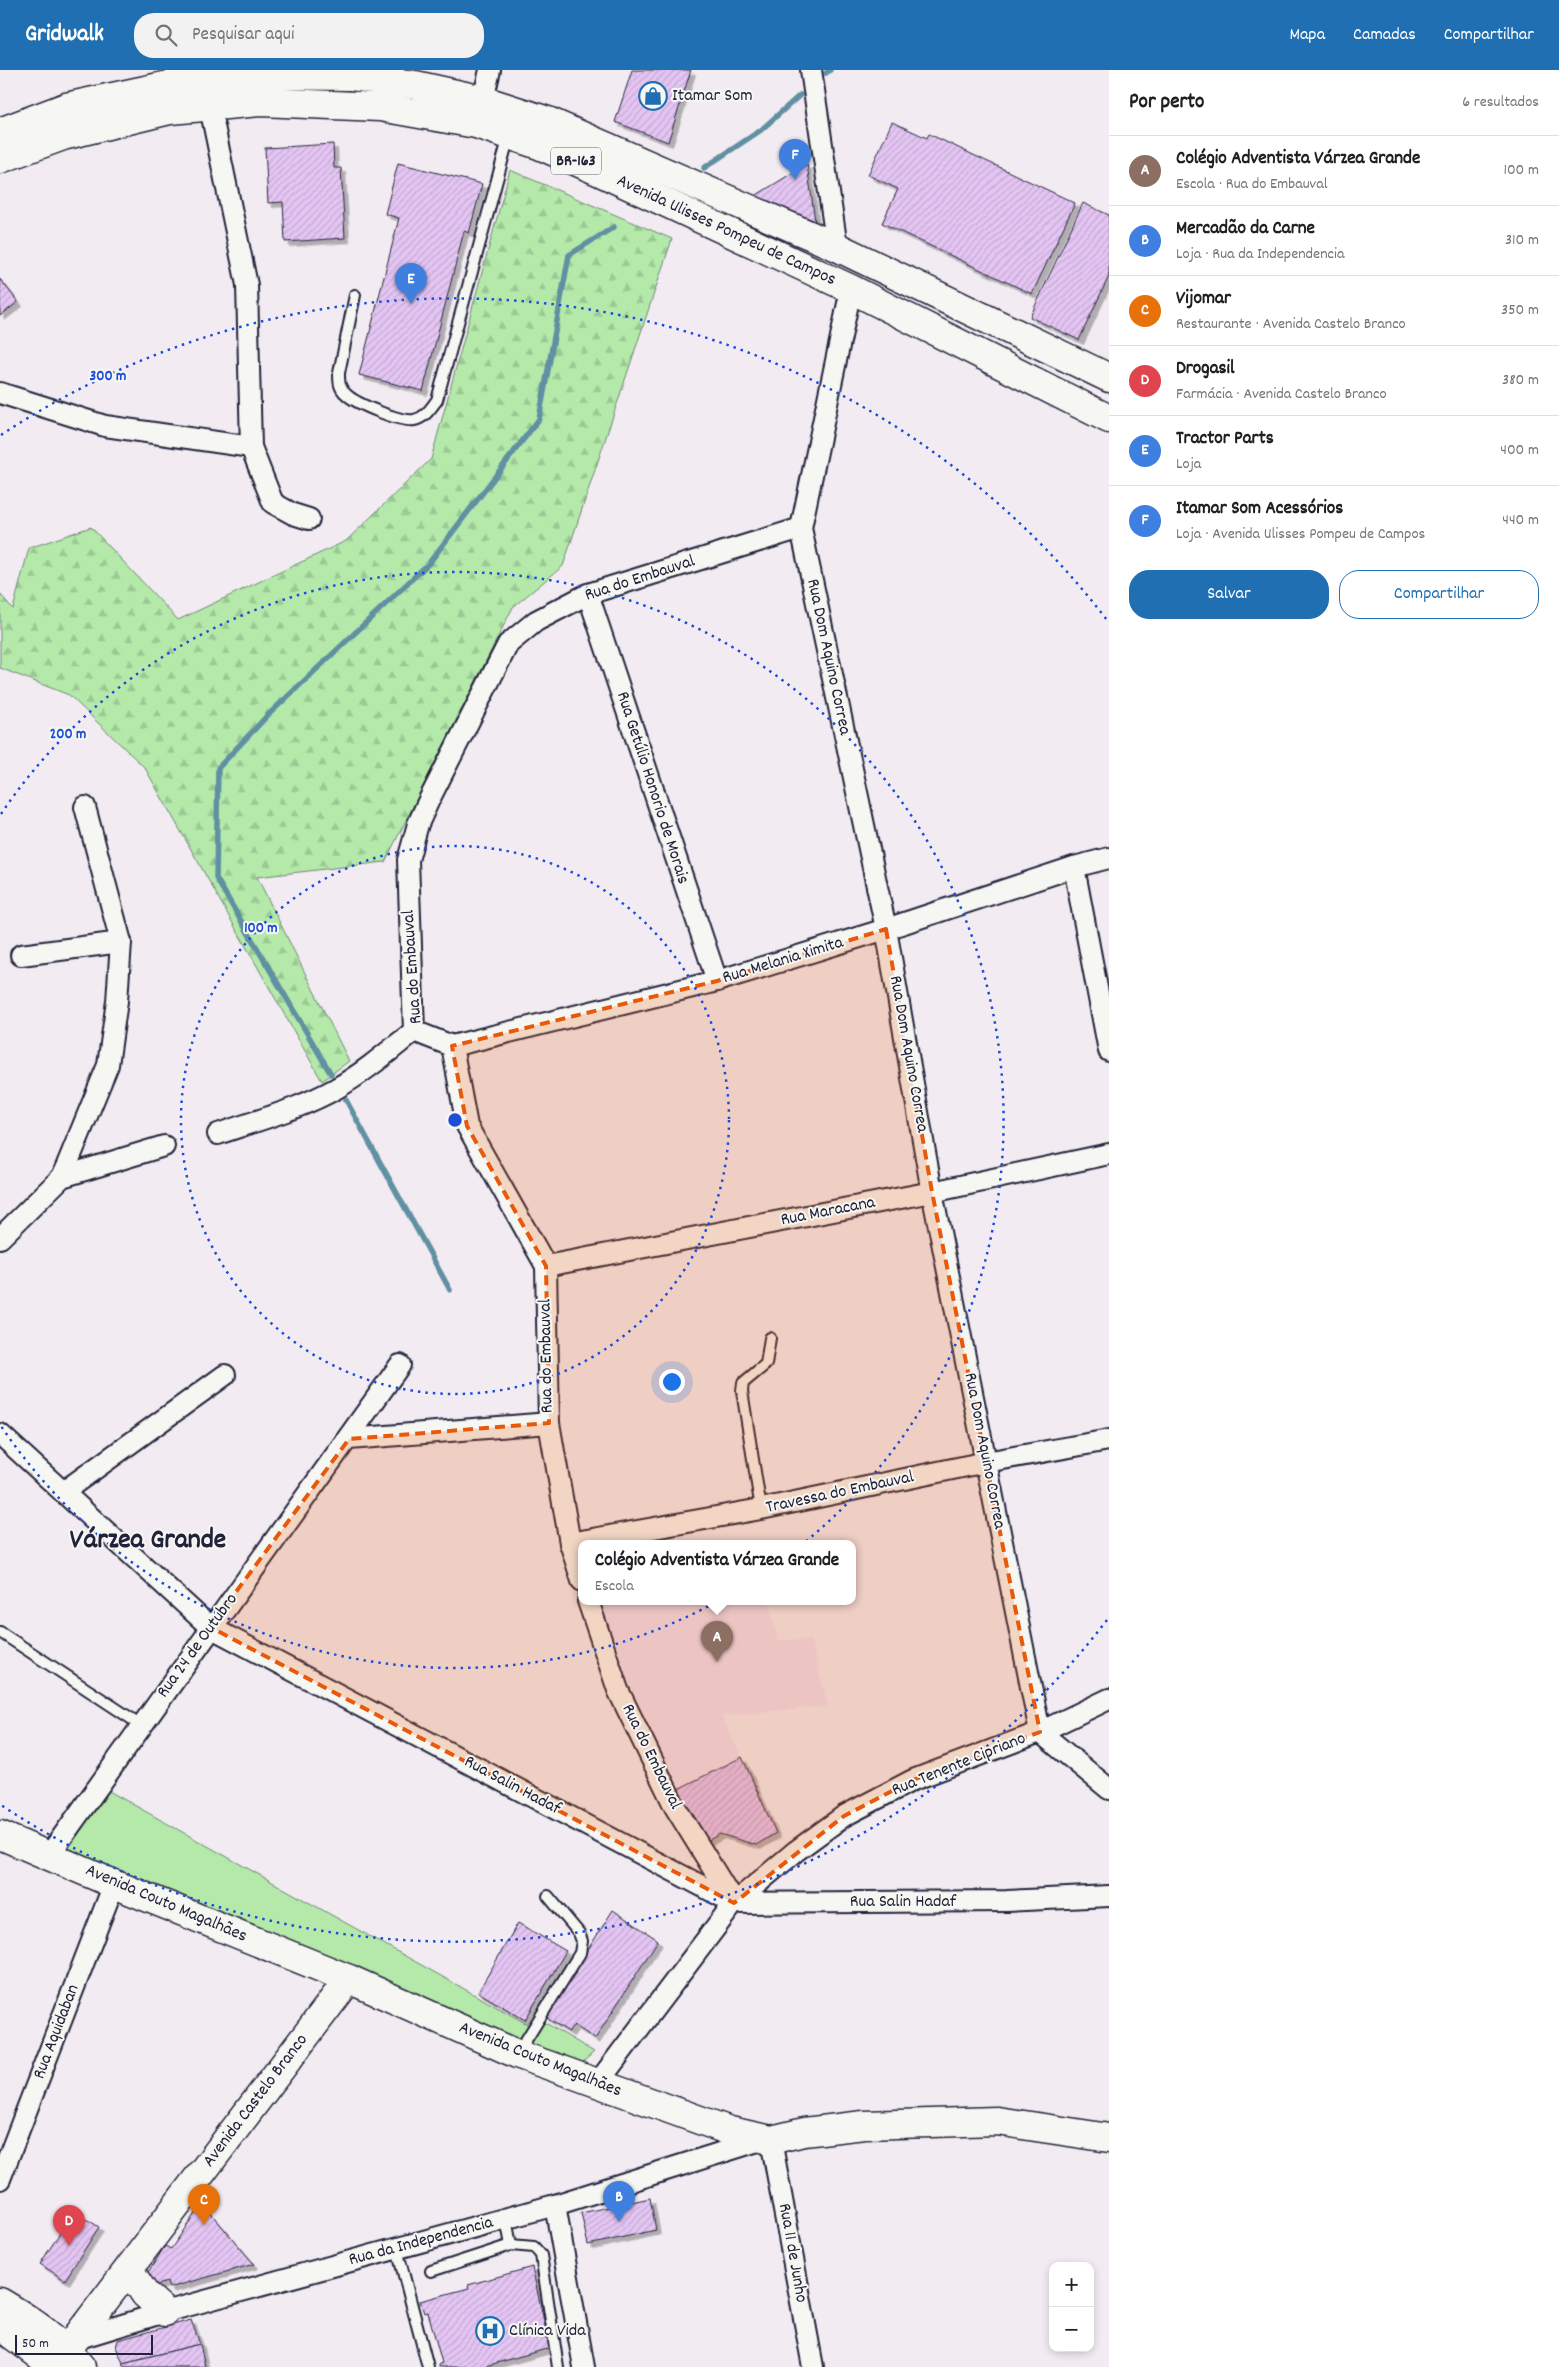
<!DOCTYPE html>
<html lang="pt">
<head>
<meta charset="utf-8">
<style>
	body { margin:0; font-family:Dekko,sans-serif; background:#f2f2f2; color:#202124 }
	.controls { position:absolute; right:15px; bottom:15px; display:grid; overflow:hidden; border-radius:10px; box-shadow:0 2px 8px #0003 }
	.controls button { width:45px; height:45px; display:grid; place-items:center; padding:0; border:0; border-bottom:1px solid #e0e0e0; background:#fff; color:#202124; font:25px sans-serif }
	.scale { position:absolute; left:15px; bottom:12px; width:138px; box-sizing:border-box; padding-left:5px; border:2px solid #22223b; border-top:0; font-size:14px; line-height:18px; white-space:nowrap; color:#22223b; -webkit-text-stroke:4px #f6f6f2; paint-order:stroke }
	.you { position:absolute; left:671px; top:1311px; width:18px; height:18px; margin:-12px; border:4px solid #fff; border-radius:50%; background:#1a73e8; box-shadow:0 0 0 8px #1a73e833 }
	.badge { display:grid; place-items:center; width:32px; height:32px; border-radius:50%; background:#1f6fb2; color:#fff; font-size:16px; font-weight:700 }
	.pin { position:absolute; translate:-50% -41px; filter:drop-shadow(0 1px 2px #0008) }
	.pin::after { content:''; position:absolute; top:26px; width:18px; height:15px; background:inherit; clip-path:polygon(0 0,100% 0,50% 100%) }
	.popup { position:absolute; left:578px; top:1470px; width:278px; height:65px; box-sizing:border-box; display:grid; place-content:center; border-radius:10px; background:#fff; filter:drop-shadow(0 1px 4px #0005); font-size:16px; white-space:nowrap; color:#757577 }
	.popup b { font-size:19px; color:#202124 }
	.popup::after { content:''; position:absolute; left:50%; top:100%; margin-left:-10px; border:10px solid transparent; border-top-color:#fff }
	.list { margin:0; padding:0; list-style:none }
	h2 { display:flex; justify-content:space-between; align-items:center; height:65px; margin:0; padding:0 20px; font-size:21px }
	h2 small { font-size:16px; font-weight:400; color:#757577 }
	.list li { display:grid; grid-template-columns:32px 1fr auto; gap:15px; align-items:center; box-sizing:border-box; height:70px; padding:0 20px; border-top:1px solid #e0e0e0 }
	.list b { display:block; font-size:19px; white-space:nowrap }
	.list p { margin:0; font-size:16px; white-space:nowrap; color:#757577 }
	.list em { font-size:16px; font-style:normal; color:#757577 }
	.actions { display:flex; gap:10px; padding:15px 20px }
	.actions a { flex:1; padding:11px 0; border:1px solid #1f6fb2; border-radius:20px; text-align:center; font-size:18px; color:#1f6fb2 }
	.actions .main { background:#1f6fb2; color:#fff }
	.icon { flex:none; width:28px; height:28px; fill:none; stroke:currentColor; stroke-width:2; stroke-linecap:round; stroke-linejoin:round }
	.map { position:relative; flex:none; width:1109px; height:2297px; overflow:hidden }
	header { display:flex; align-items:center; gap:30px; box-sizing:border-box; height:70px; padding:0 25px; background:#1f6fb2; color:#fff }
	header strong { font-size:24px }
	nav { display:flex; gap:28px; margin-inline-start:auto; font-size:18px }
	.search { width:350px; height:45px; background:#f2f2f2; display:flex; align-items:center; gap:12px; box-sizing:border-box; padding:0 18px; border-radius:20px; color:#757577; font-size:19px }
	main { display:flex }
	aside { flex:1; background:#fff }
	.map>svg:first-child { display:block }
	.built { fill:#eee0f2 }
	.forest { fill:url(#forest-firs); stroke:#6b8672 }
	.green { fill:#b4e9aa; stroke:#6b8672 }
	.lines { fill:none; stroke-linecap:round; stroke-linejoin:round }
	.stream { stroke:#6090a2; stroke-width:5.5 }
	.building { fill:url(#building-hatch); stroke:#22223b; filter:url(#shadow) }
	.lane-casing { stroke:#22223b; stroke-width:14 }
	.street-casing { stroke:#22223b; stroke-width:24 }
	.secondary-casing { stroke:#22223b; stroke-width:31 }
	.primary-casing { stroke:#22223b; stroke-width:31 }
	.lane { stroke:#f6f6f2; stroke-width:10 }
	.street { stroke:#f6f6f2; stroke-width:20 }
	.secondary { stroke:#f6f6f2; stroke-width:28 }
	.primary { stroke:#f6f6f2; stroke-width:28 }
	.marked { fill:#e8590c; fill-opacity:0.2; stroke:#e8590c; stroke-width:4; stroke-dasharray:10 6; stroke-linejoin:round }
	.ring { fill:none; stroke:#1d4ed8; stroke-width:2.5; stroke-dasharray:2.5 5 }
	.labels { text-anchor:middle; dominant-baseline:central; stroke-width:4; stroke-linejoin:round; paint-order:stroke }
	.shield { fill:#f6f6f2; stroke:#626272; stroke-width:1 }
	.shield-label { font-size:16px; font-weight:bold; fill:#22223b }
	.poi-label { font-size:18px; fill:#22223b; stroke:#f6f6f2; text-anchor:start }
	.street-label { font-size:18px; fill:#22223b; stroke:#f6f6f2 }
	.town-label { font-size:28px; font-weight:bold; fill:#22223b; stroke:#f6f6f2 }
	.centre { fill:#1d4ed8; stroke:#f6f6f2; stroke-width:2.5 }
	.ring-label { font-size:15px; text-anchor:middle; font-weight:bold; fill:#1d4ed8; stroke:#f6f6f2; stroke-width:4; stroke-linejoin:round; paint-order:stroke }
</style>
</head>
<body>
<header>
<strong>Gridwalk</strong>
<div class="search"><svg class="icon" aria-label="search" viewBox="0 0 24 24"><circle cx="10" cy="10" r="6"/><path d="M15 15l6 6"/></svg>Pesquisar aqui</div>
<nav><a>Mapa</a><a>Camadas</a><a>Compartilhar</a></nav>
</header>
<main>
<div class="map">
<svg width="1109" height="2297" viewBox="0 0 1109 2297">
	<defs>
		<pattern id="forest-firs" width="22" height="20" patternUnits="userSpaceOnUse" patternTransform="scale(1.25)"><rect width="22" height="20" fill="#b4e9aa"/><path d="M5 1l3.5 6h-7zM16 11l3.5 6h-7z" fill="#9ac893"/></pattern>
		<pattern id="building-hatch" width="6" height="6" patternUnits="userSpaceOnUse" patternTransform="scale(1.25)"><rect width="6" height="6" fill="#e4c5f3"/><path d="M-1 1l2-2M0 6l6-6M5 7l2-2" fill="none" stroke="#c3a9d1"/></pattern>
		<filter id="shadow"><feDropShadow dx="4.5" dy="4.5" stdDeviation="0" flood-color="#0004"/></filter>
	</defs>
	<rect width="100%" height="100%" fill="#f2ecf2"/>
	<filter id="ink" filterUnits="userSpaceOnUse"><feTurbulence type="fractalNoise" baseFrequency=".02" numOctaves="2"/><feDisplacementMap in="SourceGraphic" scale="10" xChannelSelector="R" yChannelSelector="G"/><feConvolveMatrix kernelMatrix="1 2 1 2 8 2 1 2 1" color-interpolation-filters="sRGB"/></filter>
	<g filter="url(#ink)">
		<path class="built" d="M596,1531H710L712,1537L732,1531H769L778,1570H811L828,1636L721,1646L742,1687L678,1719L627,1614L600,1547Z"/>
		<path class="forest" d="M510,100L672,169L563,496L513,537L385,792L257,807L349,991L322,1011L145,698L69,625L0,598V524L13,539L29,478L91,457L178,550L346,471L431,389Z"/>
		<path class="green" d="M107,1720L529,1955L534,1946L594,1982L583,1992H560L70,1785L68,1779L70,1773Z"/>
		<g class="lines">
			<g class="stream">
				<path d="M826,3L830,0"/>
				<path d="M704,98L761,60L800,25"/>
				<path d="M331,1004L216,808L218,698L267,646L429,493L539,349L569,185L614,157"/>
				<path d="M346,1030L450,1220"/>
			</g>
		</g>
		<g class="building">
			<path d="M632,0H691L668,72L615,52Z"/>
			<path d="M892,52L927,68L929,64L1075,133L1032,224L882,153L898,119L868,105Z"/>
			<path d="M333,74L334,98H341L345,168L285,172L283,132L268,133L265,78Z"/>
			<path d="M398,93L482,114L469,163L464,161L423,321L359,305L399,148L385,144Z"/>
			<path d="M807,94L815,151L755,126Z"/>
			<path d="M1083,133L1109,145V206L1079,270L1030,247Z"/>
			<path d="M0,209L18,232L0,246Z"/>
			<path d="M742,1687L776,1763L756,1775L720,1764L703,1773L678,1719Z"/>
			<path d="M613,1840L658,1870L595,1969L574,1955L569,1962L545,1947Z"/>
			<path d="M518,1853L566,1881L525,1950L478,1922Z"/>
			<path d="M650,2128L656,2160L588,2175L581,2143Z"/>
			<path d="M202,2133L254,2194L169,2218L167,2212L148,2218L143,2210L165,2176L171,2179Z"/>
			<path d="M74,2141L99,2157L65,2210L40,2194Z"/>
			<path d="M532,2197L550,2278L482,2297H439V2294L442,2293L428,2242L424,2243L420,2231L469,2218L468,2215Z"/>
			<path d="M191,2250L200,2274L123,2293L116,2277L118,2270Z"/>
			<path d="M200,2274L205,2296L202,2297H125L123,2293Z"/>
		</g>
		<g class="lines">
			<defs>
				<g id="lane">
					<path d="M355,225L339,303C339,312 339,318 346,324C356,334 400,352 414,350C425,348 431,338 437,330L509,66"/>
					<path d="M761,1439L742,1321L743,1313L766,1294L770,1268"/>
					<path d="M0,1562L141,1655"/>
					<path d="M518,1983L580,1883L582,1871L579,1863L548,1826"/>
					<path d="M506,2149L511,2175"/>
					<path d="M397,2179L428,2297"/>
					<path d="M431,2201L511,2175L534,2177L541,2185L558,2297"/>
				</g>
				<g id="street">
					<path d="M811,0L837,177"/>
					<path d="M483,30L490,0"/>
					<path d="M210,37L247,215L251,377L273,433L293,444L309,449"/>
					<path d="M851,219L801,458L886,859L932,1122L1040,1662L1109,1719"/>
					<path d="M0,323L105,356L251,377"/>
					<path d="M588,524L717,911"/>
					<path d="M1074,797L1109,981"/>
					<path d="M21,885L121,872"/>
					<path d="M452,976L414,961L408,790L418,754L429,730L508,574L536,551L588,524L801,458"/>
					<path d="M452,976L717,911L886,859L1074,797L1109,788"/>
					<path d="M452,976L467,1056L546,1196L549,1353L570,1473L582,1511"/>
					<path d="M218,1064C258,1050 300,1039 337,1018C365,1002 389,981 414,961"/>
					<path d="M62,1107L108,995L117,931L121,872L85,737"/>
					<path d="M0,1168L62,1107L164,1076"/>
					<path d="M546,1196L932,1122L1109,1084"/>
					<path d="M0,1364L210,1557L734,1833L1007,1831L1109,1826"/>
					<path d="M349,1369L549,1353"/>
					<path d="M63,1422L225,1305"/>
					<path d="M570,1473L761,1439L986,1392L1109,1370"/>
					<path d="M588,1531L618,1620L675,1737L733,1831"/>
					<path d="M50,1784L400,1295"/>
					<path d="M597,2014L734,1833L796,1781L844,1746L913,1710L1040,1662L1109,1629"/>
					<path d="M771,2070L813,2297"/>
					<path d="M0,2109L114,1814"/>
					<path d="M555,2135L584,2297"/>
					<path d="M76,2269L165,2242L555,2135L764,2069"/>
				</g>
				<g id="secondary">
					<path d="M0,1765L114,1814L349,1909L517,1984L730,2061L771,2070L804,2062L864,2055L997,2051L1109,2068"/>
					<path d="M129,2200L145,2224L165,2242"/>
					<path d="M0,2232C31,2250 59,2269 81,2297"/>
					<path d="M0,2256L55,2297"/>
					<path d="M54,2297L349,1909"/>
				</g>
				<g id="primary">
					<path d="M0,62L66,37L169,15L266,5L350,6L415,15L483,30L548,51L837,177L1109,308"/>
					<path d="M0,89L63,66L170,40L260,32L380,37L476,54L539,75L598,101L851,219L1109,349"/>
				</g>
			</defs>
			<use href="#lane" class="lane-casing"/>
			<use href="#street" class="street-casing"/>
			<use href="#secondary" class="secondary-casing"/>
			<use href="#primary" class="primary-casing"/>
			<use href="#lane" class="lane"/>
			<use href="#street" class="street"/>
			<use href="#secondary" class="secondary"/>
			<use href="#primary" class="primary"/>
		</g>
	</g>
	<path class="marked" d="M886,859L932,1122L1040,1662L913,1710L844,1746L734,1833L210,1557L349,1369L549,1353L546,1196L467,1056L452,976L717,911Z"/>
	<g class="ring">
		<circle cx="455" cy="1050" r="274"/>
		<path d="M1 744A548 548 0 1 1 1 1356"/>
		<path d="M1107 1550A822 822 0 0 1 1 1735M1 365A822 822 0 0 1 1107 550"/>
	</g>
	<defs>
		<symbol id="shop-ring" viewBox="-11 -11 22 22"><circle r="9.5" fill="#f6f6f2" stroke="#1f6fb2" stroke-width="1.5"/><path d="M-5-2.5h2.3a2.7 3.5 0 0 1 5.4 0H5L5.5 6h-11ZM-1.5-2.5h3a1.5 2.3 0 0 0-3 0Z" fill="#1f6fb2"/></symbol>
		<symbol id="hospital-ring" viewBox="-11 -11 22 22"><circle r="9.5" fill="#f6f6f2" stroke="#1f6fb2" stroke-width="1.5"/><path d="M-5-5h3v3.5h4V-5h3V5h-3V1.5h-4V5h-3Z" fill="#1f6fb2"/></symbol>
	</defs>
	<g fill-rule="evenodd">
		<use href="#shop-ring" x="637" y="10" width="32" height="32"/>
		<use href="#hospital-ring" x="474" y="2245" width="32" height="32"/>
	</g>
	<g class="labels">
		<rect class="shield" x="551" y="77.5" width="50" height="27" rx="4"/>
		<g class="shield-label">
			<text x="576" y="91">BR-163</text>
		</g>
		<g class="poi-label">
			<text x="672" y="26">Itamar Som</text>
			<text x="509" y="2261">Clínica Vida</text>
		</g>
		<g class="street-label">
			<text transform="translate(726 161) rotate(25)">Avenida Ulisses Pompeu de Campos</text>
			<text transform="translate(640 509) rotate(-18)">Rua do Embauval</text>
			<text transform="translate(828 587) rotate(78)">Rua Dom Aquino Correa</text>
			<text transform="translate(652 718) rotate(72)">Rua Getúlio Honorio de Morais</text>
			<text transform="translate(783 891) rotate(-17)">Rua Melania Ximita</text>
			<text transform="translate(413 897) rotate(-94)">Rua do Embauval</text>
			<text transform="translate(908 984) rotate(80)">Rua Dom Aquino Correa</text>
			<text transform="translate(828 1142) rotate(-11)">Rua Maracana</text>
			<text transform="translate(547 1286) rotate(-91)">Rua do Embauval</text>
			<text transform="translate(984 1381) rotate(79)">Rua Dom Aquino Correa</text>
			<text transform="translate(840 1423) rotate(-12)">Travessa do Embauval</text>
			<text transform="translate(198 1576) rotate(-54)">Rua 24 de Outubro</text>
			<text transform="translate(651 1687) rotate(64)">Rua do Embauval</text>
			<text transform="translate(959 1695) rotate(-22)">Rua Tenente Cipriano</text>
			<text transform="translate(512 1716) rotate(28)">Rua Salin Hadaf</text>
			<text x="903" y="1832">Rua Salin Hadaf</text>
			<text transform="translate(166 1834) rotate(23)">Avenida Couto Magalhães</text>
			<text transform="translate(57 1962) rotate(-69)">Rua Aquidaban</text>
			<text transform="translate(540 1990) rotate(22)">Avenida Couto Magalhães</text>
			<text transform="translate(256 2031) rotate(-53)">Avenida Castelo Branco</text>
			<text transform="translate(421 2172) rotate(-15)">Rua da Independencia</text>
			<text transform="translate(792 2183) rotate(80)">Rua 11 de Junho</text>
		</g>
		<g class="town-label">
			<text x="148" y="1472">Várzea Grande</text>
		</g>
	</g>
	<circle cx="455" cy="1050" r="8" class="centre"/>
	<g class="ring-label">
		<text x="108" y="310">300 m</text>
		<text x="68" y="668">200 m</text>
		<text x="261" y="862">100 m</text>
	</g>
</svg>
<div class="controls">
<button>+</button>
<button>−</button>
</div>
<div class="scale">50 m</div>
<div class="you"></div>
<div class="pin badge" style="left:717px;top:1592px;background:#8d6e63">A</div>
<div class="popup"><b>Colégio Adventista Várzea Grande</b>Escola</div>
<div class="pin badge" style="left:619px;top:2152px;background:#3f7fe0">B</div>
<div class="pin badge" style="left:204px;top:2155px;background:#e8710a">C</div>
<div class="pin badge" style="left:69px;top:2176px;background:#e0444e">D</div>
<div class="pin badge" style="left:411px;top:234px;background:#3f7fe0">E</div>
<div class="pin badge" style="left:795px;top:110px;background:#3f7fe0">F</div>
</div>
<aside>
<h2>Por perto<small>6 resultados</small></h2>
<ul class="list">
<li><span class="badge" style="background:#8d6e63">A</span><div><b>Colégio Adventista Várzea Grande</b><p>Escola · Rua do Embauval</p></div><em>100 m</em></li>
<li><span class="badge" style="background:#3f7fe0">B</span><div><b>Mercadão da Carne</b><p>Loja · Rua da Independencia</p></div><em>310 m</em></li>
<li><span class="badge" style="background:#e8710a">C</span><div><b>Vijomar</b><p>Restaurante · Avenida Castelo Branco</p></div><em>350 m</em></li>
<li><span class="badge" style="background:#e0444e">D</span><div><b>Drogasil</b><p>Farmácia · Avenida Castelo Branco</p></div><em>380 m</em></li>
<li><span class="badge" style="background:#3f7fe0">E</span><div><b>Tractor Parts</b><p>Loja</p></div><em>400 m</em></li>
<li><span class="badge" style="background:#3f7fe0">F</span><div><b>Itamar Som Acessórios</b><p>Loja · Avenida Ulisses Pompeu de Campos</p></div><em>440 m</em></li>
</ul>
<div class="actions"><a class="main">Salvar</a><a>Compartilhar</a></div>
</aside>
</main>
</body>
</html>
